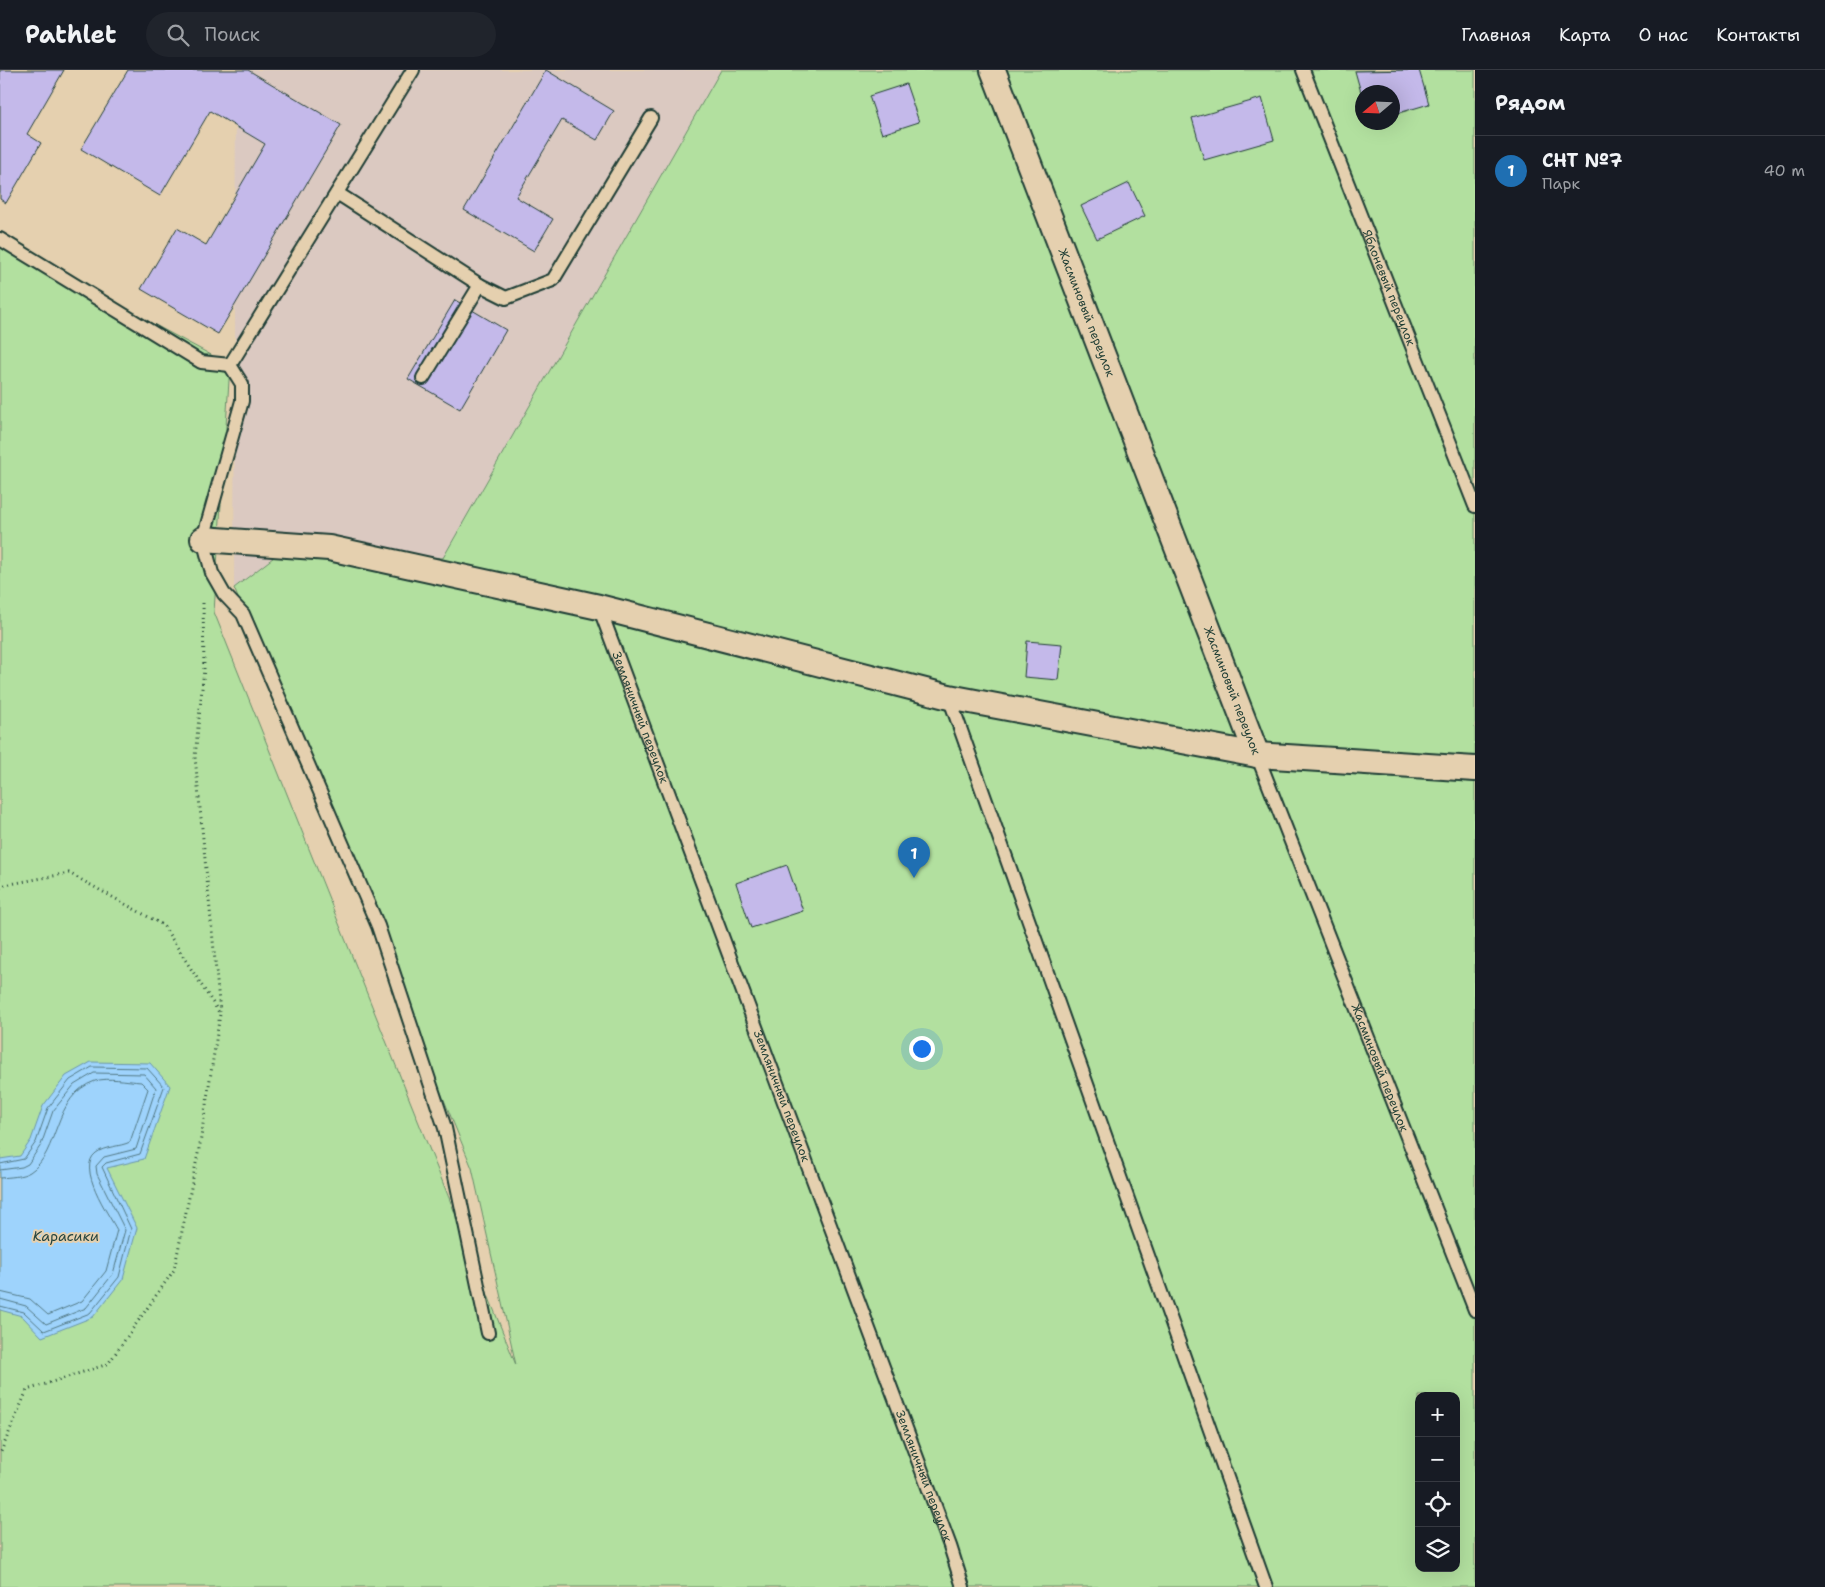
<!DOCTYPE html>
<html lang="ru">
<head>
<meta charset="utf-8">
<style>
	body { margin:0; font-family:"Shantell Sans",sans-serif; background:#20242c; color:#f1f3f6 }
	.controls { position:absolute; right:15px; bottom:15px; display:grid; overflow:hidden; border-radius:10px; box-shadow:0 5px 20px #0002 }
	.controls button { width:45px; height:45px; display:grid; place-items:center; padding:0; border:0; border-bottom:1px solid #363941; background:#171b24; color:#f1f3f6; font:25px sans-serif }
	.compass { position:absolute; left:1355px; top:15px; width:45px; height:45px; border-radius:50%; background:#171b24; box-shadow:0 5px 20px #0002; rotate:251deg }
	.you { position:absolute; left:921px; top:978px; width:18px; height:18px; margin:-12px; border:4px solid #fff; border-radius:50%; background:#1a73e8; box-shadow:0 0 0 8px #1a73e833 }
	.badge { display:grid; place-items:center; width:32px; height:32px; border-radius:50%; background:#1f6fb2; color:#fff; font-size:16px; font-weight:700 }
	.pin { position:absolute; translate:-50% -41px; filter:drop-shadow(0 1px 2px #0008) }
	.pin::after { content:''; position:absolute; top:26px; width:18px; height:15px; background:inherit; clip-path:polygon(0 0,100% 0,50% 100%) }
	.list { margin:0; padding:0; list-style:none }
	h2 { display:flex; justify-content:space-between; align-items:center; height:65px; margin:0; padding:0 20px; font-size:21px }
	h2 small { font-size:16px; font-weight:400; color:#9ea1a6 }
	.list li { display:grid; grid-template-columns:32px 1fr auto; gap:15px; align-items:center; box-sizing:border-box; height:70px; padding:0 20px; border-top:1px solid #363941 }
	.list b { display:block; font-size:19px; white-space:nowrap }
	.list p { margin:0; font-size:16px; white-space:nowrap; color:#9ea1a6 }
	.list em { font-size:16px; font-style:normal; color:#9ea1a6 }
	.icon { flex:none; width:28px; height:28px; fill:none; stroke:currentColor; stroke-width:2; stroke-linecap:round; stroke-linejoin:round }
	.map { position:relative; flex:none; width:1475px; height:1517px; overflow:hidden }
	header { display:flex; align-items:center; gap:30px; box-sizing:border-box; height:70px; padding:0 25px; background:#171b24; border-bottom:1px solid #363941 }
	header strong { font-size:24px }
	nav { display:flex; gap:28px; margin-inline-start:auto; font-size:18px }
	.search { width:350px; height:45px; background:#20242c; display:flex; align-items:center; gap:12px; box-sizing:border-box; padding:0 18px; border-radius:28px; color:#9ea1a6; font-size:19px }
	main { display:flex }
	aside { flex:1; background:#171b24 }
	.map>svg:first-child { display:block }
	.built { fill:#dbc9c1 }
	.green { fill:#b2e09f; stroke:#688e6a; fill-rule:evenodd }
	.water { fill:#9ed3fc; stroke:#6b97ac }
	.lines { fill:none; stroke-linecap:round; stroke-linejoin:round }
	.shore { stroke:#527984; stroke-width:1 }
	.building { fill:#c4b9ea; stroke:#1f3d34 }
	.service-casing { stroke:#1f3d34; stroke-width:16 }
	.minor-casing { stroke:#1f3d34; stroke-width:28 }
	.path { stroke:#1f3d34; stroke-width:3; stroke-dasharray:1 4; stroke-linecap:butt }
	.service { stroke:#e5d0af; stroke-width:12 }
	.minor { stroke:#e5d0af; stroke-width:24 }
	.labels { text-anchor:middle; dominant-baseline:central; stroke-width:4; stroke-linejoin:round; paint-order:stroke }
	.street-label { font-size:12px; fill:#1f3d34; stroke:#e5d0af }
	.water-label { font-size:14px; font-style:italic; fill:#25443e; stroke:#e5d0af }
</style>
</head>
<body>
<header>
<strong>Pathlet</strong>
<div class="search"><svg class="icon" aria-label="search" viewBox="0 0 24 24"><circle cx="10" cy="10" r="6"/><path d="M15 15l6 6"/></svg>Поиск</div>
<nav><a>Главная</a><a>Карта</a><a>О нас</a><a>Контакты</a></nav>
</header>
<main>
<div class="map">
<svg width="1475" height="1517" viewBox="0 0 1475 1517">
	<rect width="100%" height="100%" fill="#e5d0af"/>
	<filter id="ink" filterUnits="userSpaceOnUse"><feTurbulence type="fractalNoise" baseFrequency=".02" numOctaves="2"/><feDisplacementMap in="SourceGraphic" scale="10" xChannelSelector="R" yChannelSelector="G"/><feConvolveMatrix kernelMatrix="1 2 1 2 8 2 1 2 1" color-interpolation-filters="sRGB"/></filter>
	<g filter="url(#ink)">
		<path class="built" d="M236,0H721L443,488L291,474L234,518Z"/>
		<path class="green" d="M721,0H1475V1517H0V172L230,295L214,542L516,1295L472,1098L234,518L291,474L443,488ZM1362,22H1392V52H1362ZM1419,1326H1456V1498H1419Z"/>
		<path class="water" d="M91,992L150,993L170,1016L144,1089L107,1098L137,1158L123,1209L93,1247L42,1267L22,1246L0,1240V1089L20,1086L31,1070L43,1036L66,1006Z"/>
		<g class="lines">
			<g class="shore">
				<path d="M0,1094L24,1089L36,1072L48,1038L70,1010L92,997L147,998L164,1017L140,1084L106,1093L102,1097L131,1159L119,1207L90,1243L44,1261L24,1242L0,1236"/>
				<path d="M0,1100L22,1097L28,1094L41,1075L53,1041L74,1015L94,1003L144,1004L156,1018L136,1079L104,1087L96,1096L97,1104L125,1160L113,1204L86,1238L46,1254L26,1236L0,1229"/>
				<path d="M0,1108C9,1107 22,1107 30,1102C60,1083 52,1026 95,1011C108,1007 127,1011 141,1012L148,1019L130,1072C120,1077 105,1076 96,1083C76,1098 108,1143 117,1160L106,1201L82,1231L48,1245L30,1229L0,1222"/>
			</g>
		</g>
		<g class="building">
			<path d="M0,0H64L27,64L41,73L6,133L0,129Z"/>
			<path d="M128,0H248L341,55L218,264L141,219L177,158L206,175L265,74L210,41L160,126L81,79Z"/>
			<path d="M546,0L614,41L597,70L562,50L516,127L553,149L534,181L464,140Z"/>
			<path d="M1419,0L1429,34L1392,45V22H1362V26L1355,1Z"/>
			<path d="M906,14L919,52L882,64L869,26Z"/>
			<path d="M1262,28L1274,70L1204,90L1192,48Z"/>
			<path d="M1129,113L1145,146L1097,169L1081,136Z"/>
			<path d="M455,230L506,260L460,339L408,309Z"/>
			<path d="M1027,571L1062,574L1058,610L1024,607Z"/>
			<path d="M787,795L803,841L751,858L736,813Z"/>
		</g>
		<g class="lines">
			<defs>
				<g id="service">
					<path id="s1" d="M1303,0L1475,436"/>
					<path d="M337,123L480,215L506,228L553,210L651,48"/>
					<path d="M0,169L201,292L230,295L413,0"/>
					<path d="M230,295L242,314V331L203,469L212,503L224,524L243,544L378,856L445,1058L488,1263"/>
					<path d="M423,308L480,215"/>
					<path id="s2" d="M599,537L950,1476L963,1517"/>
					<path d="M949,627L1266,1517"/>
					<path id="s3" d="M1257,685L1475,1240"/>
				</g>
				<g id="minor">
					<path id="s4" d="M993,0L1257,685"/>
					<path d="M203,469L329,478L599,537L949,627L1257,685L1475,699"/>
				</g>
			</defs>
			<use href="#service" class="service-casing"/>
			<use href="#minor" class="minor-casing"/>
			<g class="path">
				<path d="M203,533L204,599L195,687L220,942"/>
				<path d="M0,818L5,815L69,803L163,855L220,944L200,1074L174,1200L108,1294L27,1320L0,1384"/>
			</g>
			<use href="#service" class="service"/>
			<use href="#minor" class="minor"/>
		</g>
	</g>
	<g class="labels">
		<g class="street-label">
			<text stroke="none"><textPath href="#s1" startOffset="234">Яблоневый переулок</textPath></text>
			<text stroke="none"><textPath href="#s4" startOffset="260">Жасминовый переулок</textPath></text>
			<text stroke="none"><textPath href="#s4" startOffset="665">Жасминовый переулок</textPath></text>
			<text stroke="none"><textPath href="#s2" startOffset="118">Земляничный переулок</textPath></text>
			<text stroke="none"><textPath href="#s3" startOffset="336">Жасминовый переулок</textPath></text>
			<text stroke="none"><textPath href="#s2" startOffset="522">Земляничный переулок</textPath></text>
			<text stroke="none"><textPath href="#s2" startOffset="928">Земляничный переулок</textPath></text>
		</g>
		<g class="water-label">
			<text x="66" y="1166">Карасики</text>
		</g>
	</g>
</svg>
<div class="controls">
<button>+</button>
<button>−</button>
<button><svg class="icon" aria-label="locate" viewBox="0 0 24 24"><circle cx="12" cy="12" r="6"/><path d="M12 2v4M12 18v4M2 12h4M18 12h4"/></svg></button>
<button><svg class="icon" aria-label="layers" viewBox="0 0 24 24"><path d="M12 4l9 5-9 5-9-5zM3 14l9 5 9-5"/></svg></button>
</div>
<svg class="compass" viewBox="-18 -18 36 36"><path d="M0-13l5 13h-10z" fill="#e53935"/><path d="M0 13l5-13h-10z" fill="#9ea1a6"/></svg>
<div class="you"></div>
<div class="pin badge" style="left:914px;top:808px">1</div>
</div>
<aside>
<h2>Рядом<small></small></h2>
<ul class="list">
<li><span class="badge">1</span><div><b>СНТ №7</b><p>Парк</p></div><em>40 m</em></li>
</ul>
</aside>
</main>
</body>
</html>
